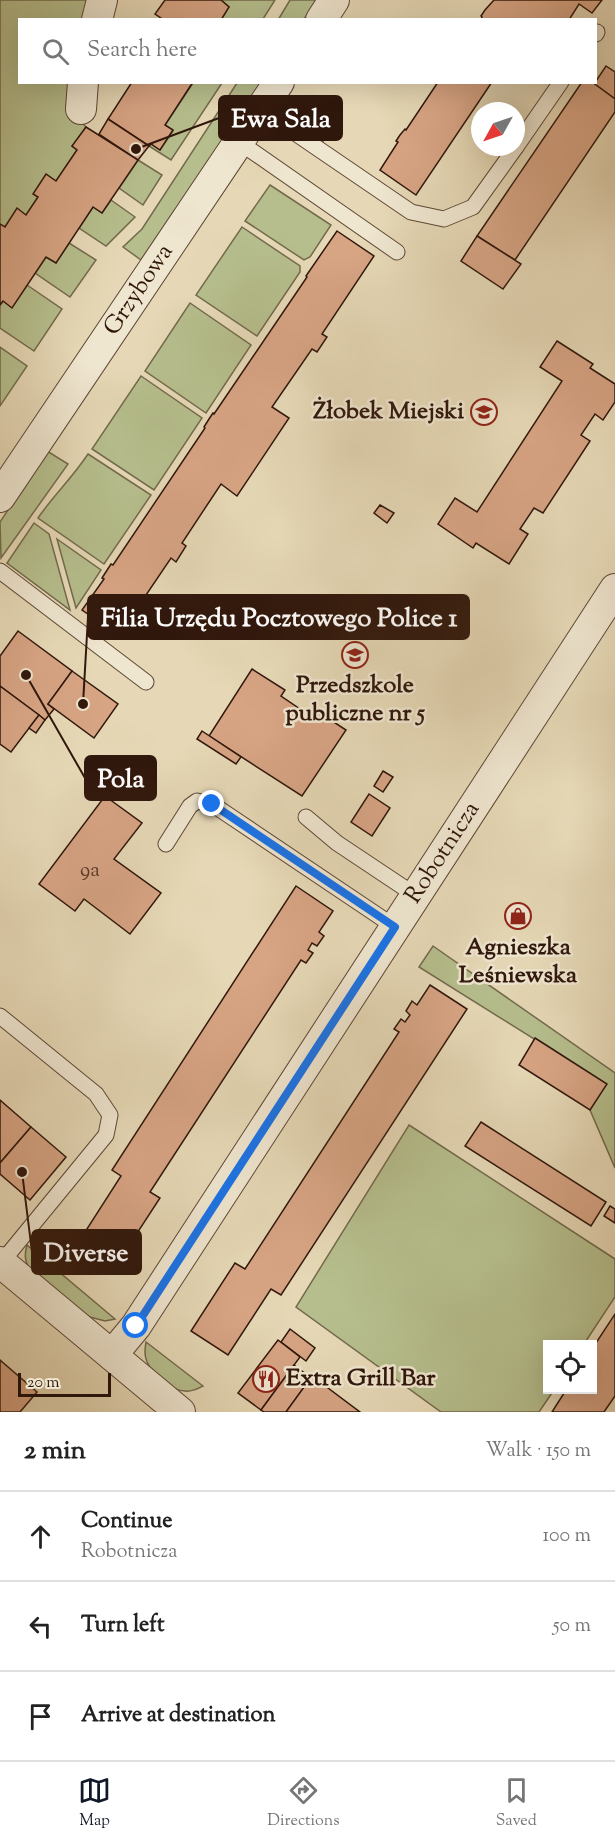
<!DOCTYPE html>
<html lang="en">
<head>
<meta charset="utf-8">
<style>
	body { margin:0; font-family:"Sorts Mill Goudy",serif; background:#f6f6f6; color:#222 }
	.controls { position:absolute; right:18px; bottom:18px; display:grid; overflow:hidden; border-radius:0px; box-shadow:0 6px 24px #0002 }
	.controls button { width:54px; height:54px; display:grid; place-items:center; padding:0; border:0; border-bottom:2px solid #e0e0e0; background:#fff; color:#222; font:30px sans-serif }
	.compass { position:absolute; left:471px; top:102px; width:54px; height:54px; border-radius:50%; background:#fff; box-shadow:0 6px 24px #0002; rotate:230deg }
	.scale { position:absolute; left:18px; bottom:15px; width:93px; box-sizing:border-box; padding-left:6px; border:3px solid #30170c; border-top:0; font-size:16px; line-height:21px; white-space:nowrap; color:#30170c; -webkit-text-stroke:4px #efe6d0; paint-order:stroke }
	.stop { position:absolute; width:18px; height:18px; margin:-14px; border:4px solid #1a73e8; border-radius:50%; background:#fff }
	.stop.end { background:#1a73e8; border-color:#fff; box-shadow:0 2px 6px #0008 }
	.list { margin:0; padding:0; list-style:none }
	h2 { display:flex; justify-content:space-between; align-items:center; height:78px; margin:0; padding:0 24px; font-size:26px }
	h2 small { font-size:20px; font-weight:400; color:#767676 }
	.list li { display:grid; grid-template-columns:39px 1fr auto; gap:18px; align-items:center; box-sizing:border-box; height:90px; padding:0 24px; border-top:2px solid #e0e0e0 }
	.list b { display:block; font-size:22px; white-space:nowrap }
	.list p { margin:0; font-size:20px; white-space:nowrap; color:#767676 }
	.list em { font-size:20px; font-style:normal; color:#767676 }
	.icon { flex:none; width:33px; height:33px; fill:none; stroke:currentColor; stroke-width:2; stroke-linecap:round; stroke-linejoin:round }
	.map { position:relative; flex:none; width:615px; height:1412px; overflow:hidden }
	.search { position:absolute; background:#fff; box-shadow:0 6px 24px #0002; left:18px; right:18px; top:18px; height:66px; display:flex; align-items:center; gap:15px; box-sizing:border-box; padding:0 21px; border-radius:0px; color:#767676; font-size:22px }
	.sheet { height:348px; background:#fff }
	nav { display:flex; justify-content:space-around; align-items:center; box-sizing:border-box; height:84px; border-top:2px solid #e0e0e0; background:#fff; font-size:16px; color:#767676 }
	nav a { display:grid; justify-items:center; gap:3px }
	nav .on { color:#111827 }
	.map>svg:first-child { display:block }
	.green { fill:#b6be8d; stroke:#736a4c; stroke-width:1.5 }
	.building { fill:#d7a484; stroke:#30170c; stroke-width:1.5 }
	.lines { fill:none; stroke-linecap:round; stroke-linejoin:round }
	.service-casing { stroke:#5e4736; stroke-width:17 }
	.minor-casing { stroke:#5e4736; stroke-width:32 }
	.service { stroke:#efe6d0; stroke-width:15 }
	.minor { stroke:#efe6d0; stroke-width:30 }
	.route { stroke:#1a73e8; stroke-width:8 }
	.labels { text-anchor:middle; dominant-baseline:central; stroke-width:5; stroke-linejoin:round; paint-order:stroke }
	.number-label { font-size:21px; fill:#5a3a2a }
	.street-label { font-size:24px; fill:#30170c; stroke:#efe6d0 }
	.poi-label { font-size:24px; font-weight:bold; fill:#30170c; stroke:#efe6d0 }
	.leader { fill:none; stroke:#30170c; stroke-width:2 }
	.callout-dot { fill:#30170c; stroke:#efe6d0; stroke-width:2 }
	.callout { fill:#30170c; stroke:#30170c; stroke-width:2 }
	.callout-label { font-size:26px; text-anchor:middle; font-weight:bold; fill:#fff }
</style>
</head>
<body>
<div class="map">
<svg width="615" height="1412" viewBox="0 0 615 1412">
	<rect width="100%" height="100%" fill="#e6d8b6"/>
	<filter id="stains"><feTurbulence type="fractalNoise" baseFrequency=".00333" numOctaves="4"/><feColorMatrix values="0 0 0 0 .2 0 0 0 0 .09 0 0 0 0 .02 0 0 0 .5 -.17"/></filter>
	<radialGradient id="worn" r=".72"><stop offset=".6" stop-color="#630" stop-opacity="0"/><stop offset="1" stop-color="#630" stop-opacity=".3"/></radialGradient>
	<g class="green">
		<path d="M0,0H94L89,19L20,20V82L75,83L73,112L86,127L72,146L77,150L56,181L47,175L34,194L38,197L26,215L17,209L5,227L0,224Z"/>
		<path d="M221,0H275L263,19L221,20L229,7Z"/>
		<path d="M290,0H317L304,19L278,20Z"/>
		<path d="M193,83H222L171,160L149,146L151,144L160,150L173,131L165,125Z"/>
		<path d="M237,83H261L141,260L123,247L142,229Z"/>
		<path d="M138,160L162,175L143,205L119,188Z"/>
		<path d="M270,185L331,225L310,257L304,260L245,221Z"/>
		<path d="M111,200L135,217L106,246L79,228L93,207L102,213Z"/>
		<path d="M242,227L300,266V272L257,336L196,295Z"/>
		<path d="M69,243L96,260L70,297L35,273L46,257L56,263Z"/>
		<path d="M27,285L62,309L34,351L0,328V305L3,301L12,307Z"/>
		<path d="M190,303L251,345L206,413L145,371Z"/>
		<path d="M0,347L27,366L0,406Z"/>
		<path d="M141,376L202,418L154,490L92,449Z"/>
		<path d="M47,451L68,464L1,558L0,522Z"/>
		<path d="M88,454L151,495L104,564L38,518C53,496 73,477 88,454Z"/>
		<path d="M34,523L49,534L70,610L7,563Z"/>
		<path d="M57,539L101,570L76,608Z"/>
		<path d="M433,946L615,1073V1168L590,1110L606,1084L419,967Z"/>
		<path d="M409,1125L615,1259V1297L584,1344H548V1390H554L539,1412H441L296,1307Z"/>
		<path d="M27,1245L115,1319L105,1321L86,1316L30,1270C25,1261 24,1256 27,1245Z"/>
		<path d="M146,1342L203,1386C197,1389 192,1392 185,1391C171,1391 153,1374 147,1362C144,1355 145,1349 146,1342Z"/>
	</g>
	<g class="building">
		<path d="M165,0H221L229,7L221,20H164L155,14Z"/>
		<path d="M494,0H602L592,13L579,4L569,20H481L482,17L481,16L485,10Z"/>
		<path d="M606,66L615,72V99L594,84Z"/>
		<path d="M132,82H193L165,125L173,130L160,150L151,144L149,146L108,119Z"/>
		<path d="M438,82H492L416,195L380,170L398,142L396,141L400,135L405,129L406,130Z"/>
		<path d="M582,82H592L615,99V112L515,260L477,236Z"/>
		<path d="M315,112L334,124L323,141L304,129Z"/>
		<path d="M108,119L149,146L138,160L99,134Z"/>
		<path d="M86,127L138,160L102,213L93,207L56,263L46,257L12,308L3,301L0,305V224L5,227L17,208L26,215L38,197L33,194L46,174L56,181L77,150L72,146Z"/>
		<path d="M337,231L374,256L322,334L327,337L317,352L312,349L272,407L289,418L237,496L221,484L182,543L186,546L176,562L171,558L119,635L82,610L104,579L102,578L111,564L113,565L205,428L204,427L209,419L213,413L214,414L307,277L306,276Z"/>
		<path d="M477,236L521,264L503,289L461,261Z"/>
		<path d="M557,341L593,364L590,368L615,384V402L603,420L595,414L581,435L590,441L543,513L534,508L520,529L528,534L509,564L476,543L473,548L438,524L455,498L477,512L562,381L540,367Z"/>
		<path d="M380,505L394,513L387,523L374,513Z"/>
		<path d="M18,631L72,671L48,704L54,709L45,720L0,686V656Z"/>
		<path d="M252,669L285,690L281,696L309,715L314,709L346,730L302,796L209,736Z"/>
		<path d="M72,671L118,704L94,738L48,704Z"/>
		<path d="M0,686L39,715L11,752L0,744Z"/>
		<path d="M39,715L45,720L36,733L29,728Z"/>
		<path d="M202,731L241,757L236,764L197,739Z"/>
		<path d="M383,771L393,777L383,792L374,786Z"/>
		<path d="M369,794L390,808L372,836L351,822Z"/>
		<path d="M105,796L142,823L114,859L161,893L130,934L84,899L75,911L39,884Z"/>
		<path d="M296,886L333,911L319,932L324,936L317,946L312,943L308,950L313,953L306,963L301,960L150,1192L160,1198L113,1270L76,1246L121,1176L112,1170Z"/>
		<path d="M430,985L467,1009L281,1295L271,1289L228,1355L191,1331L235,1263L245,1269L399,1032L394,1029L401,1019L405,1022L410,1015L406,1011L412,1001L417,1005Z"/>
		<path d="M535,1038L607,1084L590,1110L519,1065Z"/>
		<path d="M0,1100L31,1127L0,1163Z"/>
		<path d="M481,1122L606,1202L591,1226L465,1146Z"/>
		<path d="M31,1127L66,1157L30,1200L0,1174V1163Z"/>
		<path d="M610,1206L615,1209V1223L604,1216Z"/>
		<path d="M615,1314V1396L606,1409L604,1412H552L566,1390H592V1349Z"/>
		<path d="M290,1329L315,1348L306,1361L281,1342Z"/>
		<path d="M278,1340L300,1357L261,1410L238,1393Z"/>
		<path d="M0,1360L37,1392L20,1412H0Z"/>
		<path d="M294,1365L311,1378L286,1412H264L261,1410Z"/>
		<path d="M312,1376L360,1412H286Z"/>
	</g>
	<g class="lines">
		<defs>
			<g id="service">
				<path d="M596,34L597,32"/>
				<path d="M260,109L411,212L444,219L473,207L516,147"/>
				<path d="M239,142L397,252"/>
				<path d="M516,147L561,82"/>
				<path d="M0,571L146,682"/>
				<path d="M306,817L337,843L415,895"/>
				<path d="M166,844L190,806L197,801L212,804L395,927"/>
				<path d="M0,1016L96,1094L110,1115L106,1135L1,1263"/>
			</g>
			<g id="minor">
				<path d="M97,20L102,0"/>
				<path d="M321,20L334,0"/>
				<path d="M81,109L83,82"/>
				<path d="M0,497L279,82"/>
				<path d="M0,1262L180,1412"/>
				<path d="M112,1355L136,1326L615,589"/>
			</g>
		</defs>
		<use href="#service" class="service-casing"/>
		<use href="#minor" class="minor-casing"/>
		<use href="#service" class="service"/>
		<use href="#minor" class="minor"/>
	</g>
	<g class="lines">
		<path class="route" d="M136,1326L395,927L212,804"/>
	</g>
	<defs>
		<symbol id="school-ring" viewBox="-11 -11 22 22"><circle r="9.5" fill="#efe6d0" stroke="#8f2418" stroke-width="1.5"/><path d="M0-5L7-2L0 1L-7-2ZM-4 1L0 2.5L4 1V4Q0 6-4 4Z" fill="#8f2418"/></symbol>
		<symbol id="shop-ring" viewBox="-11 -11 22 22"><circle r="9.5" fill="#efe6d0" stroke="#8f2418" stroke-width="1.5"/><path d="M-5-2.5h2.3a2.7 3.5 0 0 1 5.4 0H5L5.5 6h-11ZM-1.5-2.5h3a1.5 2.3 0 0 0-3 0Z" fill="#8f2418"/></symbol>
		<symbol id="restaurant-ring" viewBox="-11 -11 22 22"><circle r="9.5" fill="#efe6d0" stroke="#8f2418" stroke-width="1.5"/><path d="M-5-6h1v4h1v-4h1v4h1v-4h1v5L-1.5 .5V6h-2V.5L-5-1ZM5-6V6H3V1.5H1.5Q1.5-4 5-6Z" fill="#8f2418"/></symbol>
	</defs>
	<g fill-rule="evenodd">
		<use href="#school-ring" x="469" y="397" width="30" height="30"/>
		<use href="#school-ring" x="340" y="640" width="30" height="30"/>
		<use href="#shop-ring" x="503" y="901" width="30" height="30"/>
		<use href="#restaurant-ring" x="251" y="1364" width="30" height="30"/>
	</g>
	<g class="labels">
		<g class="number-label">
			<text x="90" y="871">9a</text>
		</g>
		<g class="street-label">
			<text transform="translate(139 290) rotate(-56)">Grzybowa</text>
			<text transform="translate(443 853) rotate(-57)">Robotnicza</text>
		</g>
		<g class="poi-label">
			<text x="464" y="412" text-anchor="end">Żłobek Miejski</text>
			<text x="355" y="686">Przedszkole<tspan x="355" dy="28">publiczne nr 5</tspan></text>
			<text x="518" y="948">Agnieszka<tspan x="518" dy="28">Leśniewska</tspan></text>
			<text x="286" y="1379" text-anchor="start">Extra Grill Bar</text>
		</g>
	</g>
	<path class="leader" d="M136 149L219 118M83 704L88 617M26 675L85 778M22 1172L32 1252"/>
	<g class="callout-dot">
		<circle cx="136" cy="149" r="6"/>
		<circle cx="83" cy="704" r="6"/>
		<circle cx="26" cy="675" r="6"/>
		<circle cx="22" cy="1172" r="6"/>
	</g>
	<g class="callout">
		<rect x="219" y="96" width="123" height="44" rx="6"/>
		<rect x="88" y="595" width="381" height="44" rx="6"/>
		<rect x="85" y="756" width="71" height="44" rx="6"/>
		<rect x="32" y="1230" width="109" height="44" rx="6"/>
	</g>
	<g class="callout-label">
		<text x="281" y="127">Ewa Sala</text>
		<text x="279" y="626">Filia Urzędu Pocztowego Police 1</text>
		<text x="121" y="787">Pola</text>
		<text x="86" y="1261">Diverse</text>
	</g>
	<rect width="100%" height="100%" filter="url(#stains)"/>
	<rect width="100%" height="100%" fill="url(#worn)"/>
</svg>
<div class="controls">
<button><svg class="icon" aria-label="locate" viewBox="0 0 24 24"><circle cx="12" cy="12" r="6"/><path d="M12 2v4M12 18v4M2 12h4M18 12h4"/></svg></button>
</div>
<svg class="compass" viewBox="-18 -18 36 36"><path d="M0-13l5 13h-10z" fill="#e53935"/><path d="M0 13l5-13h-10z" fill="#767676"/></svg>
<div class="scale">20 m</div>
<div class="stop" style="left:136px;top:1326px"></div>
<div class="stop end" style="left:212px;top:804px"></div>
<div class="search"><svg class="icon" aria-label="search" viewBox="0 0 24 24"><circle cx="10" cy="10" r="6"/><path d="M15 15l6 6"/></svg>Search here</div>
</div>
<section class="sheet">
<h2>2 min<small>Walk · 150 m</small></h2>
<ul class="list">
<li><svg class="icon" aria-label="ahead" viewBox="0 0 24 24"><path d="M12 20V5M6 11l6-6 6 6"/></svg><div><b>Continue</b><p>Robotnicza</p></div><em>100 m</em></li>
<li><svg class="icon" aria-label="left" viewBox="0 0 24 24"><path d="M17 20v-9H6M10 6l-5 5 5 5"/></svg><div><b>Turn left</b></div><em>50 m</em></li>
<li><svg class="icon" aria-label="arrive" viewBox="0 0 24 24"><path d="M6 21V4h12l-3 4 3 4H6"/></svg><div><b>Arrive at destination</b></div></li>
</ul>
</section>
<nav>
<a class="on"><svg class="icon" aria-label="map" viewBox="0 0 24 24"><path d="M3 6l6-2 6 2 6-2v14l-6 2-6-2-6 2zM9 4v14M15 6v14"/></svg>Map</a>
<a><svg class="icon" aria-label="directions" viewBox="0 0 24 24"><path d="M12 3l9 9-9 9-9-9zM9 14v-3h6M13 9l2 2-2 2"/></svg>Directions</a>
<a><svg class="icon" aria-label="saved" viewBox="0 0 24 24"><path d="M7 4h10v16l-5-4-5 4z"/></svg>Saved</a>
</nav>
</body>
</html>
